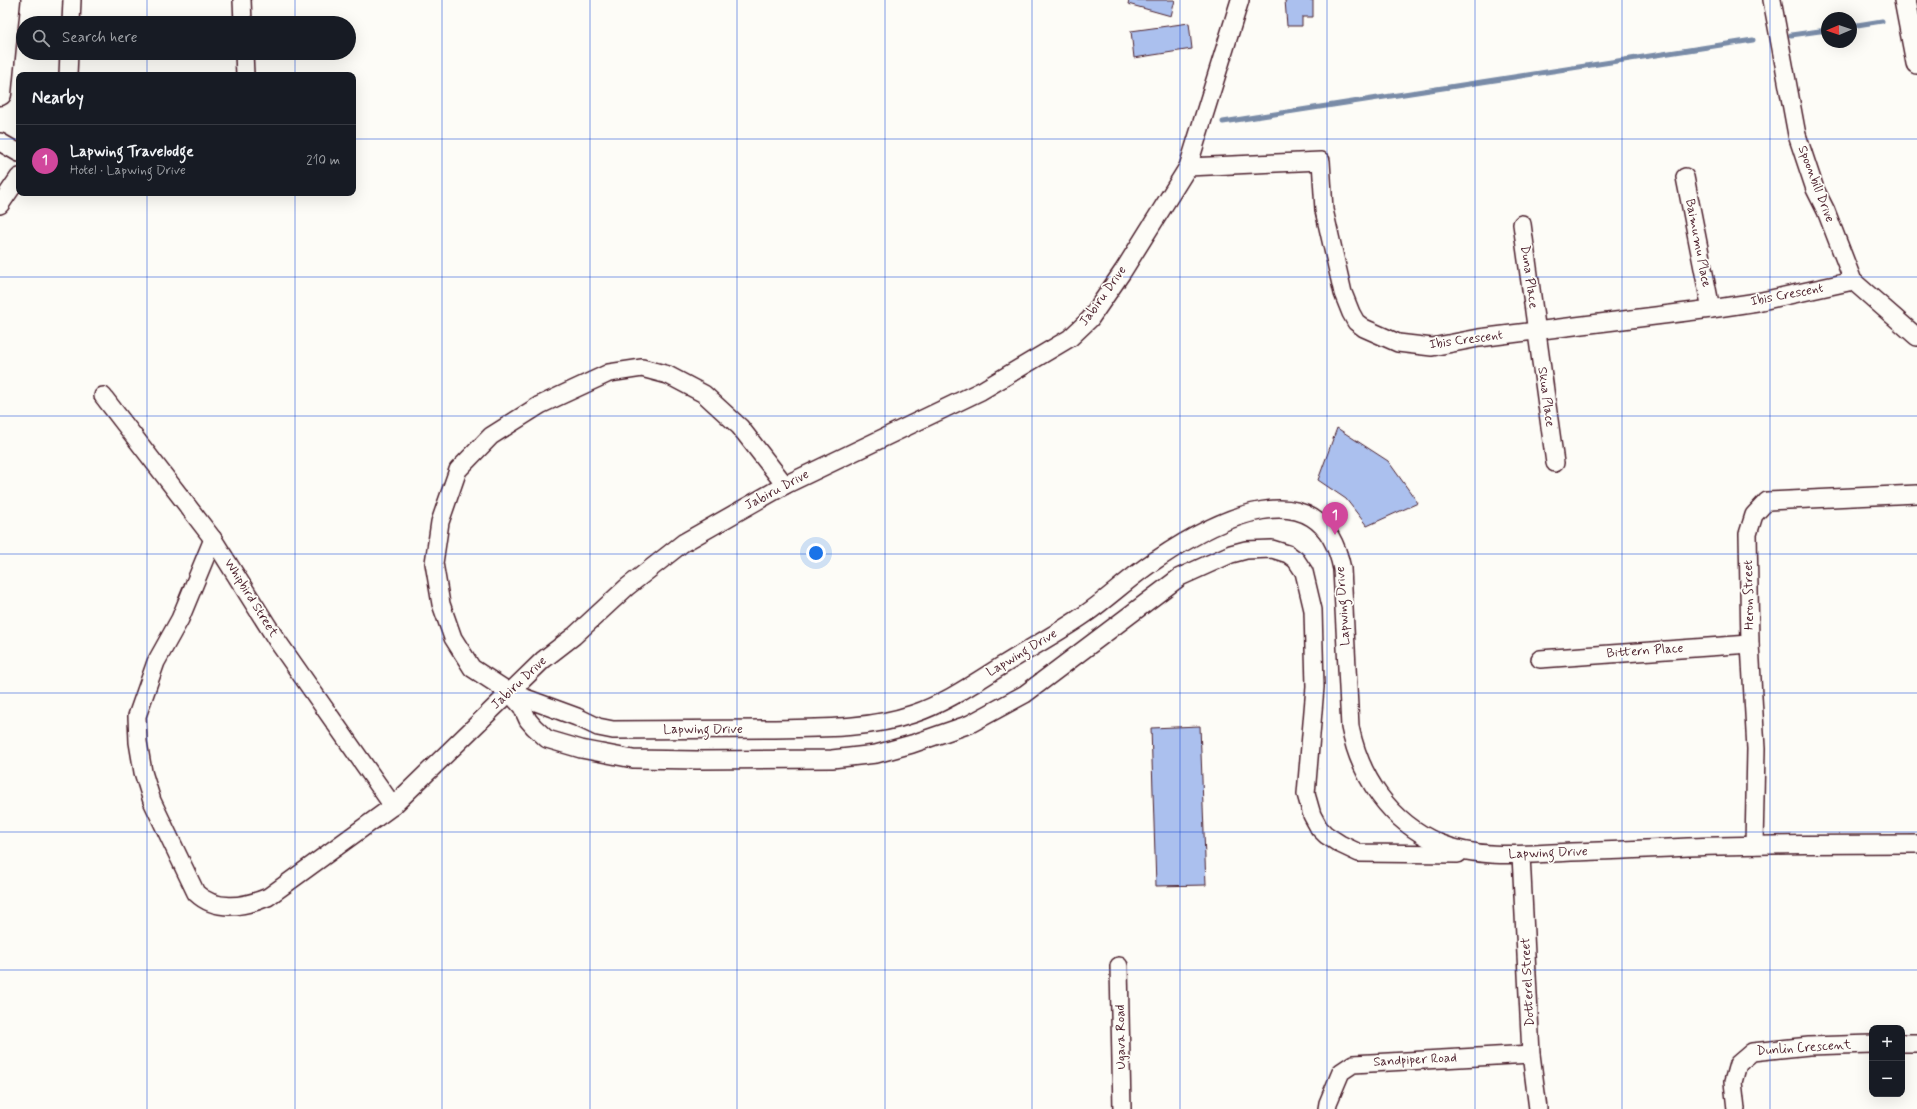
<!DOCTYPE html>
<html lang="en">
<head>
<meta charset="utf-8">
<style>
	body { margin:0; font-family:Mynerve,sans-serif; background:#20242c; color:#f1f3f6 }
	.controls { position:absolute; right:12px; bottom:12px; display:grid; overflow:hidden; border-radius:8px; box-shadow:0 4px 16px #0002 }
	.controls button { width:36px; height:36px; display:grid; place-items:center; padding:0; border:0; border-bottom:1px solid #363941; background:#171b24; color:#f1f3f6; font:20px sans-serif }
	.compass { position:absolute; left:1821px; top:12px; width:36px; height:36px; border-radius:50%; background:#171b24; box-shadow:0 4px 16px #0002; rotate:268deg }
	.you { position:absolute; left:816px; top:553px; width:14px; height:14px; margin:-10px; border:3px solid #fff; border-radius:50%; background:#1a73e8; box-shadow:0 0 0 6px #1a73e833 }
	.badge { display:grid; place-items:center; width:26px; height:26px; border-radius:50%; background:#a6949b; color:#fff; font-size:13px; font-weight:700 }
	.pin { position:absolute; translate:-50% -33px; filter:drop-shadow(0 1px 2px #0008) }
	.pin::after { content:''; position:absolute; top:21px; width:14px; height:12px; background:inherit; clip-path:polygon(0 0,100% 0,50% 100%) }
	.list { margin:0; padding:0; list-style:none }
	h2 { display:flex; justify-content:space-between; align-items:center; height:52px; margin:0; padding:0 16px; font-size:17px }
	h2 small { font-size:13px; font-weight:400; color:#9ea1a6 }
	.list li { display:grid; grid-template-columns:26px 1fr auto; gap:12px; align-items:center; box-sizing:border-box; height:72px; padding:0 16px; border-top:1px solid #363941 }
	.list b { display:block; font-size:15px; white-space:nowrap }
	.list p { margin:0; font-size:13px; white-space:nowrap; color:#9ea1a6 }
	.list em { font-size:13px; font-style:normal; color:#9ea1a6 }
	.icon { flex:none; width:22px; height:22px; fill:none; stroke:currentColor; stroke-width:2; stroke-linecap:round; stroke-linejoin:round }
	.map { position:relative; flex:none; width:1917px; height:1109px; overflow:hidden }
	.search { position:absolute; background:#171b24; box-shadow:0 4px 16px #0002; left:16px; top:16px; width:340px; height:44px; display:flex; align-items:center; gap:10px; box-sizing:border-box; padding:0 14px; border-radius:22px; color:#9ea1a6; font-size:15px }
	.panel { position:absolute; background:#171b24; box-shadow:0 4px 16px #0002; left:16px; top:72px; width:340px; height:124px; border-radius:8px }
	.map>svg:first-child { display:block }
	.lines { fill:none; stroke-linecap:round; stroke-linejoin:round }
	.stream { stroke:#798ba7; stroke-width:5 }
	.building { fill:#abc0ee; stroke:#4a1f2b }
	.minor-casing { stroke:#4a1f2b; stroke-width:20 }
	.major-casing { stroke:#4a1f2b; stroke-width:24 }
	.highway-casing { stroke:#4a1f2b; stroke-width:25 }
	.minor { stroke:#fdfcf7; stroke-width:17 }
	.major { stroke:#fdfcf7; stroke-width:21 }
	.highway { stroke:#fdfcf7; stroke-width:22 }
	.grid { fill:none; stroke:#1d4ed8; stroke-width:1; stroke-opacity:0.55 }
	.labels { text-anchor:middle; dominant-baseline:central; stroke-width:3.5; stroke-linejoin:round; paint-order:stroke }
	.street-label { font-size:13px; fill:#4a1f2b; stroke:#fdfcf7 }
</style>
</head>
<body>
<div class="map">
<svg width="1917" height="1109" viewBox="0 0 1917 1109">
	<rect width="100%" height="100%" fill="#fdfcf7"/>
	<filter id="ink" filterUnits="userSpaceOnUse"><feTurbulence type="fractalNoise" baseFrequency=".025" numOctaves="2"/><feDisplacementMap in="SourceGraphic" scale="8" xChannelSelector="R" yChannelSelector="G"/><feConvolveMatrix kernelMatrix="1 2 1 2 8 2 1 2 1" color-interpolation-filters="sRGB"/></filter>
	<g filter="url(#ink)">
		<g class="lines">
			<g class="stream">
				<path d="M1851,26L1882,21"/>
				<path d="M1791,35L1827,30"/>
				<path d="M1223,122L1753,40"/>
			</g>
		</g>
		<g class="building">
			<path d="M1129,0H1175L1171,16L1128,4Z"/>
			<path d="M1285,0H1313V17H1302V26H1287Z"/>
			<path d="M1189,23L1192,49L1134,58L1131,31Z"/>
			<path d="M1337,428L1388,461L1418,503L1367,526L1346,499L1318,480Z"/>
			<path d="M1200,726L1206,885L1156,886L1151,728Z"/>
		</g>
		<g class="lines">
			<defs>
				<g id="minor">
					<path d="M242,0L243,23"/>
					<path d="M1772,0L1797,135L1815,189L1826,211L1853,281L1917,337"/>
					<path d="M71,23L72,0"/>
					<path d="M244,53L245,75"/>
					<path d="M68,75L69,53"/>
					<path d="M0,142L19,153"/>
					<path d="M1188,167L1321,161L1324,210L1343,293L1351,313L1356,322L1364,328L1398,343L1432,347L1479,338L1711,309L1757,302L1853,281"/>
					<path d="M1685,177L1711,309"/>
					<path d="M0,205L19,177"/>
					<path d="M1522,224L1555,463"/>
					<path d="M103,396L213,539L276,639L393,806"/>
					<path d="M785,485L740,427L704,394L668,375L642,368L609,373L540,405L491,436L458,470L440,522L434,563L441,604L453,638L472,668L509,692L577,717L598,727L613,730C664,730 715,729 766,729C815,728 866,730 913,714C946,703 974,683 1003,665C1030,648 1058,633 1084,615C1109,598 1131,576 1156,560C1212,522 1321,463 1342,569L1350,727C1360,777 1390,822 1439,843C1480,860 1527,854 1571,852C1610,851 1649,849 1688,847C1764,844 1841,844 1917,844"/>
					<path d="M213,539L180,619L156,662L137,716L138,742L143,772L152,801L196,893C216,912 244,907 268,897L393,806L543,660L574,636L627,587L683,543L785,485L981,391L1070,338L1090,319L1123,271L1188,167L1240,0"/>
					<path d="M1540,659L1750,644"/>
					<path d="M509,692L522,707L528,720L534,727L547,739L581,749L633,759L697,760L832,759L876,754L912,744L970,724L1025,694L1180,577L1231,554L1246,550L1272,549L1288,554L1296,560L1304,572L1313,610L1315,687L1306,794L1312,815L1319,828L1326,835L1340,844L1359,853L1458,854"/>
					<path d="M1754,845L1756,749L1750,644L1748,534L1754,515L1767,501L1917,494"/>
					<path d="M1521,855L1531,1054L1538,1109"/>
					<path d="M1119,966L1122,1109"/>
					<path d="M1902,1043H1917"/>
					<path d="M1327,1109L1328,1103L1341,1072L1353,1064L1531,1054"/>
					<path d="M1736,1109L1733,1082L1738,1064L1752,1052L1809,1046L1872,1044"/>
				</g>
				<path id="major" d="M1905,0L1917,63"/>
				<path id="highway" d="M0,94L9,0"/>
			</defs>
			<use href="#minor" class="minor-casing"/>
			<use href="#major" class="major-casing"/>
			<use href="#highway" class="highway-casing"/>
			<use href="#minor" class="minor"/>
			<use href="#major" class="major"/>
			<use href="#highway" class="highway"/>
		</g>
	</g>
	<path class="grid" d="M147,0V23M295,0V23M442,0V1109M590,0V1109M737,0V1109M885,0V1109M1032,0V1109M1180,0V1109M1327,0V1109M1475,0V1109M1622,0V1109M1770,0V1109M147,53V75M295,53V75M0,139H19M353,139H1917M147,193V1109M295,193V1109M0,277H1917M0,416H1917M0,554H1917M0,693H1917M0,832H1917M0,970H1917"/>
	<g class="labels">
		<g class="street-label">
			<text transform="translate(1816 184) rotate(69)">Spoonbill Drive</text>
			<text transform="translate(1698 243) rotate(79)">Baimumu Place</text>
			<text transform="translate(1529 277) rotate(82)">Duna Place</text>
			<text transform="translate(1787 295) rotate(-11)">Ibis Crescent</text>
			<text transform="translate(1103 296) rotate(-54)">Jabiru Drive</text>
			<text transform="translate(1466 340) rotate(-8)">Ibis Crescent</text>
			<text transform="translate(1546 397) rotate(82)">Skua Place</text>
			<text transform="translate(777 490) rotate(-28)">Jabiru Drive</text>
			<text transform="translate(1749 595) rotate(-91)">Heron Street</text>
			<text transform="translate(251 598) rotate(58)">Whipbird Street</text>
			<text transform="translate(1343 606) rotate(-94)">Lapwing Drive</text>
			<text transform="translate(1645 651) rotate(-4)">Bittern Place</text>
			<text transform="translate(1022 653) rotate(-31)">Lapwing Drive</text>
			<text transform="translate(519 683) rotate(-43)">Jabiru Drive</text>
			<text x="703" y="729">Lapwing Drive</text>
			<text transform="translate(1548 853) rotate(-2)">Lapwing Drive</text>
			<text transform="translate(1528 982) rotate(-93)">Dotterel Street</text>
			<text transform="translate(1121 1037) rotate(-91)">Ugava Road</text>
			<text transform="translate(1804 1048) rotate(-4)">Dunlin Crescent</text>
			<text transform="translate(1415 1060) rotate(-3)">Sandpiper Road</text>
		</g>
	</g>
</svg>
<div class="controls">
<button>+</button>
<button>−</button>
</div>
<svg class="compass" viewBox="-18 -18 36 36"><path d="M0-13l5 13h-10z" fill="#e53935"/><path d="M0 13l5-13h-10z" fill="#9ea1a6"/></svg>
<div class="you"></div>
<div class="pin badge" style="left:1335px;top:535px;background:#d1479c">1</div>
<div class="search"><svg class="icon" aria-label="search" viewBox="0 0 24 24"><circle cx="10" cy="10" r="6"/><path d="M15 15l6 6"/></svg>Search here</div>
<section class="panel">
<h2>Nearby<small></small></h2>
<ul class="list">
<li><span class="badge" style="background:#d1479c">1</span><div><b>Lapwing Travelodge</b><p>Hotel · Lapwing Drive</p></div><em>210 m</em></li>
</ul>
</section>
</div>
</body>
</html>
